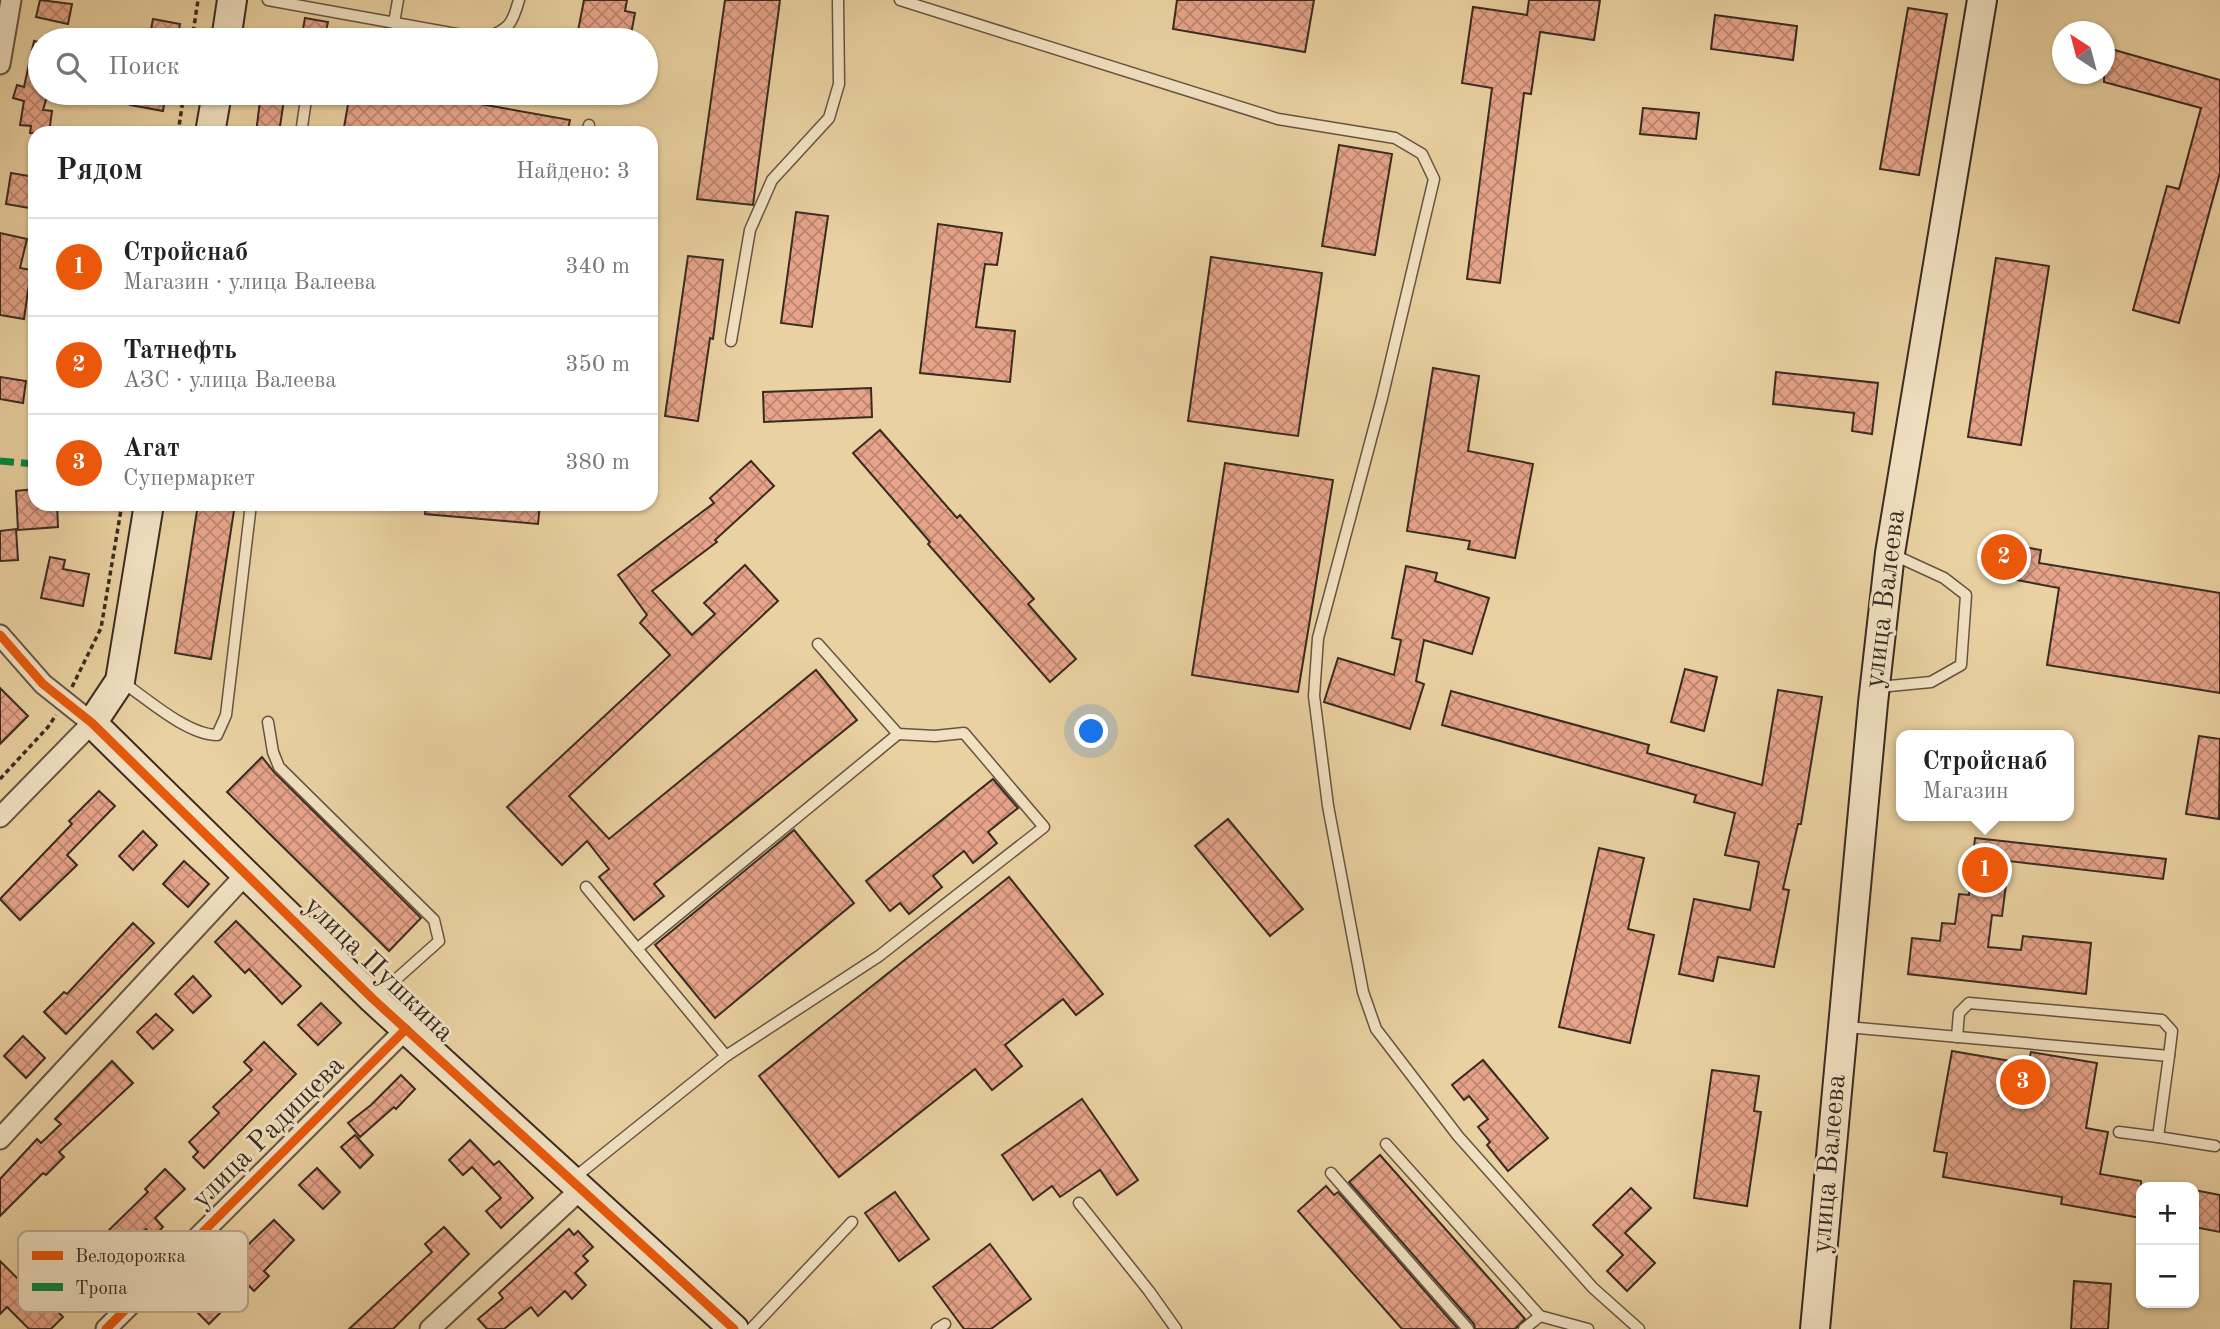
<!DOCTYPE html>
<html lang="ru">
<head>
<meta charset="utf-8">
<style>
	body { margin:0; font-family:"Old Standard TT",serif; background:#f2f2f2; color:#222 }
	.controls { position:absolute; right:21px; bottom:21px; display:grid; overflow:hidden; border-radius:14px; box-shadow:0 2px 5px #0004 }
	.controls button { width:63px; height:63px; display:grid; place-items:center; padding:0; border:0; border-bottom:2px solid #e0e0e0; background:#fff; color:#222; font:35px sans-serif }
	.compass { position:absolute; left:2052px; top:21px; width:63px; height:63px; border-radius:50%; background:#fff; box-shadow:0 2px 5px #0004; rotate:324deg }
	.you { position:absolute; left:1092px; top:732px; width:24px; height:24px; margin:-18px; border:5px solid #fff; border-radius:50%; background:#1a73e8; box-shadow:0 0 0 10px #1a73e833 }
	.badge { display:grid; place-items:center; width:46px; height:46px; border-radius:50%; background:#ea580c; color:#fff; font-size:23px; font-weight:700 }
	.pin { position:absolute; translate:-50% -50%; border:4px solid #fff; box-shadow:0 2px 7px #0006 }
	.popup { position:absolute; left:1896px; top:730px; width:178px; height:91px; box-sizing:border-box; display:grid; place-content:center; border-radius:14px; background:#fff; filter:drop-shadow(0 2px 5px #0005); font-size:23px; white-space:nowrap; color:#767676 }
	.popup b { font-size:26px; color:#222 }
	.popup::after { content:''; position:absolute; left:50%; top:100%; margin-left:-14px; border:14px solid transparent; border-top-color:#fff }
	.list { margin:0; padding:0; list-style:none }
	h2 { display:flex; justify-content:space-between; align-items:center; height:91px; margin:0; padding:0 28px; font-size:30px }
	h2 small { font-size:23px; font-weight:400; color:#767676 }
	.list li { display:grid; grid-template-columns:46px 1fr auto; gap:21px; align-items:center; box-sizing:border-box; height:98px; padding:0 28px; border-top:2px solid #e0e0e0 }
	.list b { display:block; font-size:26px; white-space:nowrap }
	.list p { margin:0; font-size:23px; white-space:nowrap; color:#767676 }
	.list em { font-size:23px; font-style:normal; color:#767676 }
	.icon { flex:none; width:38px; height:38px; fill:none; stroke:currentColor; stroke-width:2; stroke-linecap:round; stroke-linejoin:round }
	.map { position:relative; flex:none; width:2220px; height:1329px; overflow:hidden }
	.search { position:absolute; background:#fff; box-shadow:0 2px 5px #0004; left:28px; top:28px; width:630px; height:77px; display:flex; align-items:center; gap:18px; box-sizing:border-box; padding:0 24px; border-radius:38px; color:#767676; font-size:26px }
	.panel { position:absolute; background:#fff; box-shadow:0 2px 5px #0004; left:28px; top:126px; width:630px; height:385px; border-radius:21px }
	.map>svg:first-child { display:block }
	.building { fill:url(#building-cross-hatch); stroke:#392b22; stroke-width:2 }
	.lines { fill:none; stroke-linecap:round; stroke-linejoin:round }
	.lane-casing { stroke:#655442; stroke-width:13 }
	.street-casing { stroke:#655442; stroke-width:23 }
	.secondary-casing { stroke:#392b22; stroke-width:32 }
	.path { stroke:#392b22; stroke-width:3.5; stroke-dasharray:5 3.5; stroke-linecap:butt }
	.lane { stroke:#f1e1c2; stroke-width:10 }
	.street { stroke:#f1e1c2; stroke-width:19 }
	.secondary { stroke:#f1e1c2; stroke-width:28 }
	.quiet { stroke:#00873e; stroke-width:7; stroke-dasharray:14 7; stroke-linecap:butt }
	.cycleway-casing { stroke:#f1e1c2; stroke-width:13 }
	.cycleway { stroke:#e8590c; stroke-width:9 }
	.labels { text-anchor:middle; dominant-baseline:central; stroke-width:6; stroke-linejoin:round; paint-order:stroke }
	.street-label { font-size:28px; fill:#392b22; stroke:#f1e1c2 }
	.key { fill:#f1e1c2; stroke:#baaa92; stroke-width:2 }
	.key-label { font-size:19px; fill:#392b22 }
</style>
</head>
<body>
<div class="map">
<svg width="2220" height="1329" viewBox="0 0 2220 1329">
	<defs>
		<pattern id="building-cross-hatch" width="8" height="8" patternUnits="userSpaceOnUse" patternTransform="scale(1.75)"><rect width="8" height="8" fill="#e7a48a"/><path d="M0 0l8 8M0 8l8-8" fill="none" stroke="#bc8670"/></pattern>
	</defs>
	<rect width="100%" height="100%" fill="#ead1a1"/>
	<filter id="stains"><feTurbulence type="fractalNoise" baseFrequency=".00286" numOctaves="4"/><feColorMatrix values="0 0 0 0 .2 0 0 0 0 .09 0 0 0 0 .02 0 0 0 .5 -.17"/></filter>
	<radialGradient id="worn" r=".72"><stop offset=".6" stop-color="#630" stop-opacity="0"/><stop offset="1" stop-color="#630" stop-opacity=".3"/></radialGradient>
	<g class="building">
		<path d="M40,0L72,4L68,24L36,17Z"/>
		<path d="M584,0H627L625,11L635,13L630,40H600L577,36Z"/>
		<path d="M725,0H780L753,205L697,199Z"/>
		<path d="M1177,0H1314L1305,52L1173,29Z"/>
		<path d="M1529,0H1600L1594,40L1540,32L1531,94L1524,93L1500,283L1467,279L1492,88L1462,83L1473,7L1527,15Z"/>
		<path d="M1908,8L1947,14L1919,175L1880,169Z"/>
		<path d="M1715,15L1797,26L1793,60L1711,49Z"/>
		<path d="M305,18L328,22L324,40H301Z"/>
		<path d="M153,19L180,24L177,40H149Z"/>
		<path d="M34,41L40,42V93H48L43,110L52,111L49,133H30L31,126L20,125L24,101L13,98L17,85L24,87Z"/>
		<path d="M2104,47L2220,80V173L2179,323L2133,310L2167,186L2179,189L2201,108L2104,82Z"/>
		<path d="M133,93H166L163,111L130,105Z"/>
		<path d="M261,93H285L279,133H256Z"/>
		<path d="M350,93H418L570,120L567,133H343Z"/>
		<path d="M1643,108L1699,113L1696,139L1640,134Z"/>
		<path d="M1339,145L1392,154L1375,255L1322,246Z"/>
		<path d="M11,173L35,177V209L6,204Z"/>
		<path d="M796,212L828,216L812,327L781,323Z"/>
		<path d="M938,224L1002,233L997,265L985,264L976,327L1015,331L1010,382L920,373Z"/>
		<path d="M0,233L27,239L20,268L31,270L24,319L0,315Z"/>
		<path d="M688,256L723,260L713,339L710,338L698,421L665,416Z"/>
		<path d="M1211,257L1322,273L1298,436L1188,421Z"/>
		<path d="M1996,258L2049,266L2021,445L1968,437Z"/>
		<path d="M1433,368L1479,376L1468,451L1533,464L1515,558L1468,549L1470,541L1407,531Z"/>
		<path d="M1776,372L1878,383L1872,434L1852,431L1854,413L1773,404Z"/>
		<path d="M0,377L26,381L23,403L0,399Z"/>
		<path d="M871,388L872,417L764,422L763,392Z"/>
		<path d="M880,430L957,518L960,515L1034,599L1028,604L1076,659L1050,682L928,544L930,542L853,453Z"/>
		<path d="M751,461L774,486L715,540L717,542L652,591L692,635L715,614L704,603L745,565L778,601L569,796L609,839L816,670L857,720L654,884L664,896L634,920L599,877L609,869L587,841L562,865L507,807L670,655L640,623L647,615L618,575L714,503L710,498Z"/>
		<path d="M1225,463L1333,480L1298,692L1192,675Z"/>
		<path d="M35,489V504H57L58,527L18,530L16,491Z"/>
		<path d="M198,504H235L211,659L175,653Z"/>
		<path d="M426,504H540L538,524L425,514Z"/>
		<path d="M16,529L18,560L0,561V531Z"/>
		<path d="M2001,543L2041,550L2039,563L2220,593V693L2047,665L2059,588L1995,576Z"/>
		<path d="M50,557L65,560L63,569L89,574L83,606L41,598Z"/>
		<path d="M1406,566L1437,573L1435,581L1489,598L1472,654L1424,640L1416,681L1424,684L1410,729L1324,702L1338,658L1394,675L1401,640L1392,638Z"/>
		<path d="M1685,669L1717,677L1704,731L1671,722Z"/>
		<path d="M0,688L28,716L0,744Z"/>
		<path d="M1778,690L1822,697L1801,824H1798L1783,889L1789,890L1774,967L1718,957L1713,981L1679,974L1694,899L1750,910L1759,862L1725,855L1735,813L1694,802L1696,795L1442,725L1451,691L1649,745L1647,753L1762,785Z"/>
		<path d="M2199,736L2220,739L2219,819L2186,814Z"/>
		<path d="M262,757L274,772L421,918L389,951L227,792Z"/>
		<path d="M993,779L1018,808L988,832L997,843L973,863L964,851L933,876L942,887L909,914L900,903L890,911L866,881Z"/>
		<path d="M99,791L115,806L67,855L77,865L20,920L0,899L72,824L69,821Z"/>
		<path d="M1228,819L1303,909L1270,936L1195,846Z"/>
		<path d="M794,830L854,903L715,1018L655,945Z"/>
		<path d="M143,831L157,845L133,870L119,856Z"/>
		<path d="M1975,838L2166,859L2163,879L2009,861L2002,916L1992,915L1988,947L2021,950L2023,936L2091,943L2086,994L1908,974L1912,938L1940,941L1942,923L1955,924L1959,894L1969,895Z"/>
		<path d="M1599,848L1644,858L1628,929L1654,935L1630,1043L1559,1027Z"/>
		<path d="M184,861L209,884L188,907L163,884Z"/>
		<path d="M1009,877L1103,994L1076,1015L1063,999L1005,1045L1022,1066L992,1090L975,1069L839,1177L759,1076Z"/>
		<path d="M236,921L301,986L282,1004L249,969L245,973L215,942Z"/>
		<path d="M133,923L154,943L66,1034L44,1012L64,992L67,994Z"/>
		<path d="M193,976L211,996L193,1013L175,994Z"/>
		<path d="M321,1003L341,1023L318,1045L298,1025Z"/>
		<path d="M156,1014L173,1030L153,1049L137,1032Z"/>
		<path d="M23,1036L45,1058L26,1078L4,1056Z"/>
		<path d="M264,1042L296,1074L204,1168L193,1157L198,1152L189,1142L219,1113L213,1107L252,1070L244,1062Z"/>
		<path d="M1952,1051L2028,1064L2031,1052L2097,1063L2086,1128L2108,1132L2100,1174L2141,1181V1218L2061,1204L2062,1197L1943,1177L1947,1153L1934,1151Z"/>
		<path d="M1483,1060L1548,1138L1508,1171L1487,1145L1490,1142L1478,1127L1488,1119L1469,1096L1464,1100L1452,1085Z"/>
		<path d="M112,1061L133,1083L59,1152L64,1157L46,1175L43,1173L0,1216V1179L37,1139L41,1143L61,1124L55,1119Z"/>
		<path d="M1712,1070L1759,1076L1754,1111L1761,1112L1747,1206L1694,1198Z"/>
		<path d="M401,1075L415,1089L396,1109L394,1107L360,1137L348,1123L371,1105Z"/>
		<path d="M1082,1099L1138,1180L1117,1195L1100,1170L1060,1197L1052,1186L1033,1200L1002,1155Z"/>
		<path d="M355,1135L373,1155L360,1168L341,1147Z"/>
		<path d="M470,1140L494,1165L499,1161L533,1198L501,1228L486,1211L501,1198L472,1167L463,1175L449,1160Z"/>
		<path d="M1380,1155L1525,1319L1515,1329H1475L1474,1324L1349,1182Z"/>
		<path d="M317,1168L340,1192L323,1209L299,1185Z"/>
		<path d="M165,1169L185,1189L155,1218L163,1227L153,1237L146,1229L126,1249L108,1231L148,1192L145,1189Z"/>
		<path d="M1326,1186L1334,1195L1338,1192L1458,1329H1402L1298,1211Z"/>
		<path d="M1631,1188L1651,1208L1625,1233L1655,1263L1627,1291L1607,1271L1623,1255L1593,1225Z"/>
		<path d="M2194,1190L2220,1195V1232L2194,1227Z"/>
		<path d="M895,1192L929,1239L899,1261L865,1213Z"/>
		<path d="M274,1220L294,1240L264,1271L269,1276L254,1291L248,1285L209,1324L191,1306L209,1288L216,1296L245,1268L234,1258Z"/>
		<path d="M444,1227L469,1254L393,1329H349L432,1252L425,1244Z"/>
		<path d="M569,1229L574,1235L578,1231L593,1247L583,1256L588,1261L575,1273L586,1285L572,1299L565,1291L538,1316L531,1307L504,1329H487L478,1319L503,1298L499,1293Z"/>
		<path d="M990,1244L1031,1299L991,1329H964L933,1287Z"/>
		<path d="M79,1250L105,1277L88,1293L62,1266Z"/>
		<path d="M0,1261L42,1303L46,1299L63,1317L51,1329H29L7,1307L0,1314Z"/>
		<path d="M2074,1281L2111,1284L2108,1329H2071Z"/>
	</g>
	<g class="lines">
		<defs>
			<g id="lane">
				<path d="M268,0L484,39C509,29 512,25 519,0"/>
				<path d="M900,0L1278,119L1395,138L1422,154L1434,179L1382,398L1318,638L1314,696L1328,806L1363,992L1376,1029L1458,1136L1593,1288L1639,1329"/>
				<path d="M394,23L398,0"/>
				<path d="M301,133L307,93"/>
				<path d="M587,133L589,125"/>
				<path d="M731,341L750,230L772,180L829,118L839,84L838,0"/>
				<path d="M121,681C146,698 187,735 217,735L226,715L251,504"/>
				<path d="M1879,687L1931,682L1961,665L1966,595L1944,578L1894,555"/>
				<path d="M268,722L273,752L279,767L434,920L439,941L374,999"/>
				<path d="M586,887L726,1056"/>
				<path d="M638,948L898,734"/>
				<path d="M1847,1027L2169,1056L2158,1137L2215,1146"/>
				<path d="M1957,1037L1959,1013L1969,1003L2162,1020L2172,1031L2169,1056"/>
				<path d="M2119,1132L2158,1137"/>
				<path d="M1386,1144L1540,1316L1588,1329"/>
				<path d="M1331,1173L1468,1329"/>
				<path d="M574,1178L726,1056L879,956L1044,827L964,733L935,736L898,734L818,644"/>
				<path d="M1079,1203L1149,1291L1176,1329"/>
				<path d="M751,1329L852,1222"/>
				<path d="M937,1329L945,1324"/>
				<path d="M1524,1329L1540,1316"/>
			</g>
			<g id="street">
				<path d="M0,64L11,0"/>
				<path d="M0,635L43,684L92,723L0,817"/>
				<path d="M0,1139L247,873"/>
				<path d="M106,1329L406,1029"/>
				<path d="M430,1329L580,1190"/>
			</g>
			<g id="secondary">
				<path d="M226,40L232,0"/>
				<path d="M210,133L217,93"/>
				<path d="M149,504L120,681L92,723L373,999L734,1329"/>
				<path d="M1815,1329L1873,703L1890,553L1982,0"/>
			</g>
		</defs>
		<use href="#lane" class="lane-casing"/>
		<use href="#street" class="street-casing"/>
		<use href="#secondary" class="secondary-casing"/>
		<g class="path">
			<path d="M192,40L198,0"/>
			<path d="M178,133L184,93"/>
			<path d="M72,687L101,628L122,504"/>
			<path d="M0,779L48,727L56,715"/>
		</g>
		<use href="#lane" class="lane"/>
		<use href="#street" class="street"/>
		<use href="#secondary" class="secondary"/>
		<path class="quiet" d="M0,461L35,464"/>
		<defs>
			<g id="cycleway">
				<path d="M0,635L43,684L92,723L373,999L734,1329"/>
				<path d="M106,1329L406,1029"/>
			</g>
		</defs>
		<use href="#cycleway" class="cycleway-casing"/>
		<use href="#cycleway" class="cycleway"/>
	</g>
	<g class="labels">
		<g class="street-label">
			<text transform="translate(1886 599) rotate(-83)">улица Валеева</text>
			<text transform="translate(378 970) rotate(44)">улица Пушкина</text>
			<text transform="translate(269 1133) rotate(-45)">улица Радищева</text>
			<text transform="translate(1830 1164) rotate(-85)">улица Валеева</text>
		</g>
	</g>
	<rect x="18" y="1231" width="230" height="81" rx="10" class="key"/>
	<rect x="32" y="1251" width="31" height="9" fill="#e8590c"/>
	<rect x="32" y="1283" width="31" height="8" fill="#00873e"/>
	<g class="key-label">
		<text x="75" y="1262">Велодорожка</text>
		<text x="75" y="1294">Тропа</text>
	</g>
	<rect width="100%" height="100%" filter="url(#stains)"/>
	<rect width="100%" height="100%" fill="url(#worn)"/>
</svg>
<div class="controls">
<button>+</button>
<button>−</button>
</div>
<svg class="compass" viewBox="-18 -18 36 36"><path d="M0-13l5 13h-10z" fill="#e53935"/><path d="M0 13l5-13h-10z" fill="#767676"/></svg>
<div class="you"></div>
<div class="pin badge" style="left:1985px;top:870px">1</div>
<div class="popup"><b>Стройснаб</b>Магазин</div>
<div class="pin badge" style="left:2004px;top:557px">2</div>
<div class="pin badge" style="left:2023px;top:1082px">3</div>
<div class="search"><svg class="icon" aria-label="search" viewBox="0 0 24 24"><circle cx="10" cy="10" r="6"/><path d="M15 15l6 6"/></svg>Поиск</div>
<section class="panel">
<h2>Рядом<small>Найдено: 3</small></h2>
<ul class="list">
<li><span class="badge">1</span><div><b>Стройснаб</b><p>Магазин · улица Валеева</p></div><em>340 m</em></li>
<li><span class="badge">2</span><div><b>Татнефть</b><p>АЗС · улица Валеева</p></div><em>350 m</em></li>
<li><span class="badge">3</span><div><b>Агат</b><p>Супермаркет</p></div><em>380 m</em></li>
</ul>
</section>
</div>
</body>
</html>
